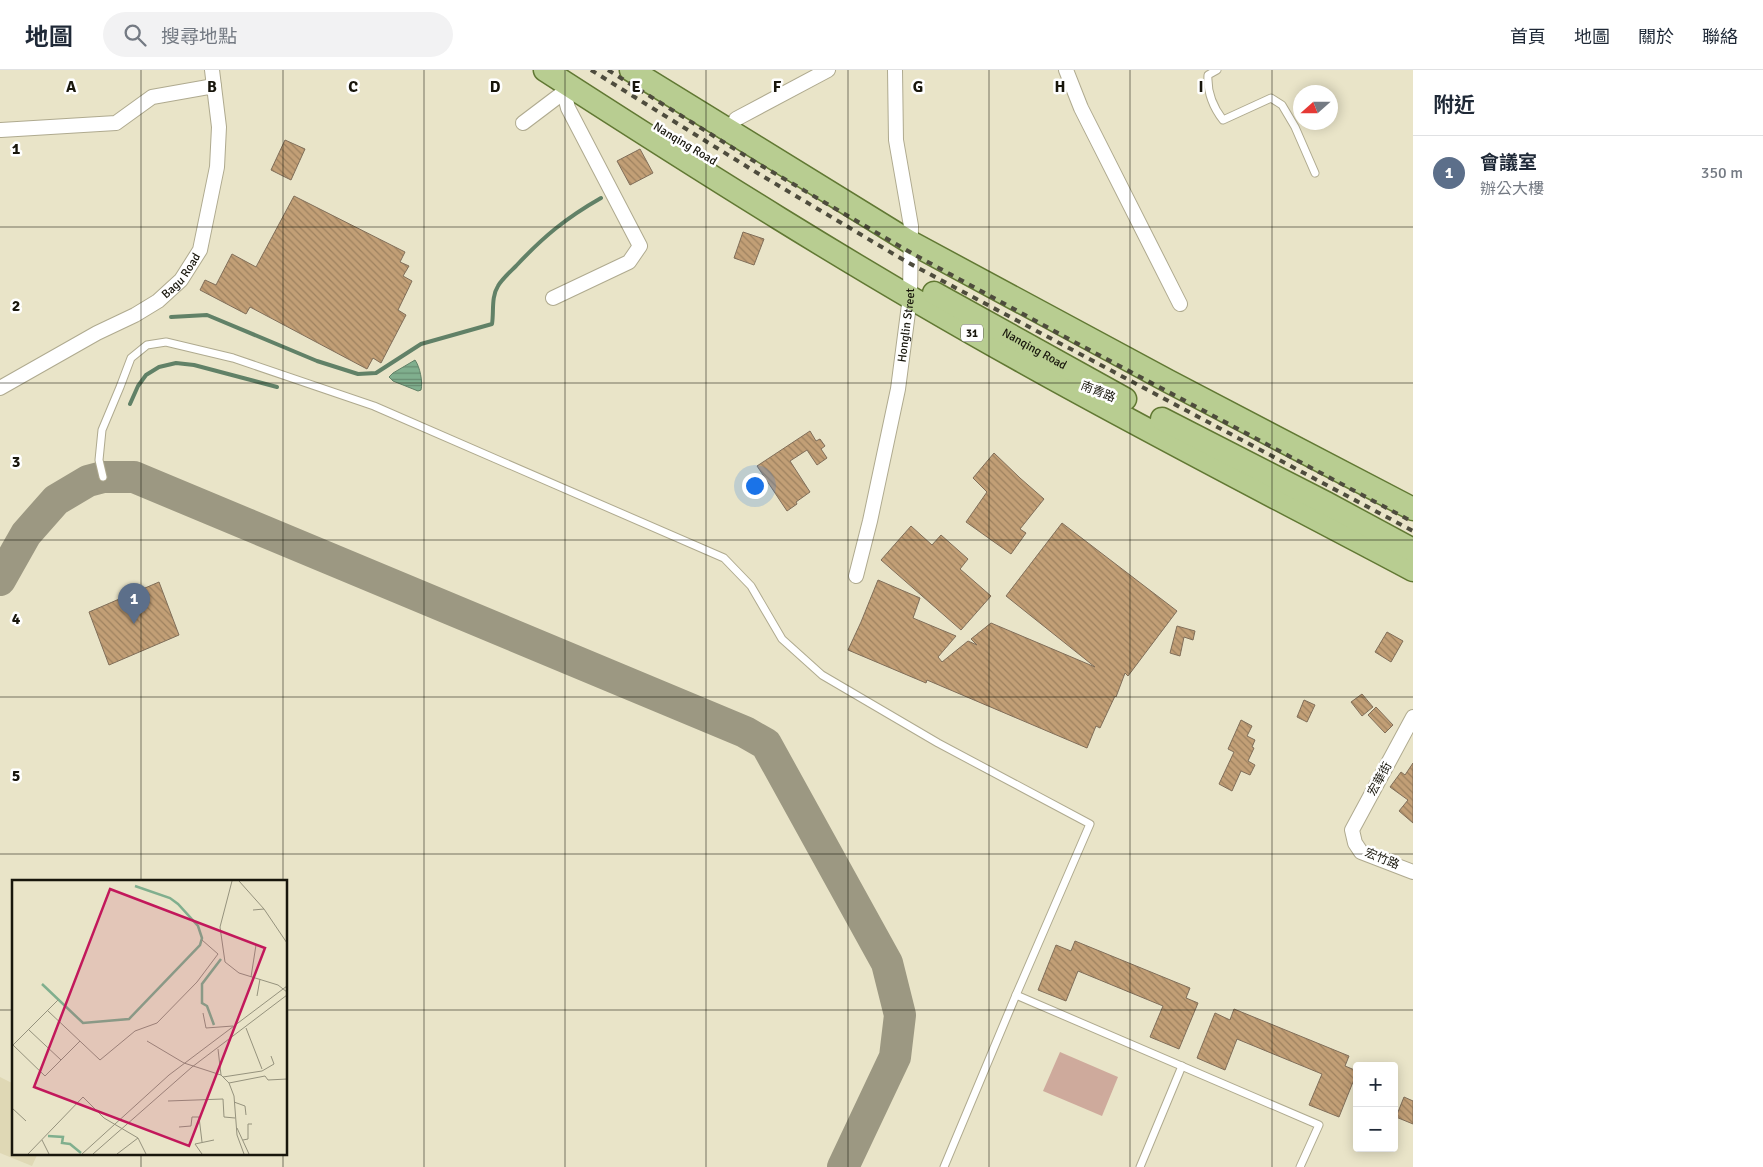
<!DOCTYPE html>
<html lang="zh-TW">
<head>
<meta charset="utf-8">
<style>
	body { margin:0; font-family:Signika,"Noto Sans TC",sans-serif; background:#f2f2f3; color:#1f2937 }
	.controls { position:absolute; right:15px; bottom:15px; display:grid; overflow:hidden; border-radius:5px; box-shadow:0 2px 12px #0003 }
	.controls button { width:45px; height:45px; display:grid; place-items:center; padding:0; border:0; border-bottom:1px solid #e0e1e3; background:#fff; color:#1f2937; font:25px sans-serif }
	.compass { position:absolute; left:1293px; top:15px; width:45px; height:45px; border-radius:50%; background:#fff; box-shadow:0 2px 12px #0003; rotate:249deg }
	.you { position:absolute; left:754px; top:415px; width:18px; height:18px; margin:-12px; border:4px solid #fff; border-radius:50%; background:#1a73e8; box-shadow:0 0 0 8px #1a73e833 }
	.badge { display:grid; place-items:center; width:32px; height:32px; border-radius:50%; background:#111827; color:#fff; font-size:16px; font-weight:700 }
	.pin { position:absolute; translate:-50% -41px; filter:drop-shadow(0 1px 2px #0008) }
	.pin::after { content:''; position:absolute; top:26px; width:18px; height:15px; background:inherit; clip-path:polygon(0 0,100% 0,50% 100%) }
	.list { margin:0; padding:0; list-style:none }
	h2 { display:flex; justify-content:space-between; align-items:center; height:65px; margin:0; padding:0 20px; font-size:21px }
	h2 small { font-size:16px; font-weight:400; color:#747a83 }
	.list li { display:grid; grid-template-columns:32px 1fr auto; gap:15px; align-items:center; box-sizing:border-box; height:75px; padding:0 20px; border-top:1px solid #e0e1e3 }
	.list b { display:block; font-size:19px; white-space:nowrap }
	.list p { margin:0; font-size:16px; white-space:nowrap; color:#747a83 }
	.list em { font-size:16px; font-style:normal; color:#747a83 }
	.icon { flex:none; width:28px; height:28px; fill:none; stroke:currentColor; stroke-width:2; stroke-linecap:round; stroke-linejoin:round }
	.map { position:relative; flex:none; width:1413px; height:1097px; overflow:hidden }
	header { display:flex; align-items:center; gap:30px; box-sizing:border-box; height:70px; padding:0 25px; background:#fff; border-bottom:1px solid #e0e1e3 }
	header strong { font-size:24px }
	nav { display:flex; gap:28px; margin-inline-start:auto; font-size:18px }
	.search { width:350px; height:45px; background:#f2f2f3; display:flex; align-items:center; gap:12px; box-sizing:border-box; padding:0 18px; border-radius:28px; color:#747a83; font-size:19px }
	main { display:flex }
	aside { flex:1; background:#fff }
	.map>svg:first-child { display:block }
	.built { fill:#dfd8b5 }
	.garden { fill:#ceaa9c }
	.water { fill:url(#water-rules); stroke:#618167 }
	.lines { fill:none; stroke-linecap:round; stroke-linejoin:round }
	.stream { stroke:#618167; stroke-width:4 }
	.taxiway { stroke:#9c9882; stroke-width:32 }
	.building { fill:url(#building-back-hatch); stroke:#806e59 }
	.service-casing { stroke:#afaa8f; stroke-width:9 }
	.minor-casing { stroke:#afaa8f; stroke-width:16 }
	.primary-casing { stroke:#617833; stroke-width:25 }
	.service { stroke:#fff; stroke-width:7 }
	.minor { stroke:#fff; stroke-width:14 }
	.primary { stroke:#b8cd91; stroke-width:22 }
	.rail { stroke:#4e4c3d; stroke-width:4; stroke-dasharray:6 6; stroke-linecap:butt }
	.grid { fill:none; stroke:#18160c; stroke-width:1; stroke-opacity:0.55 }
	.labels { text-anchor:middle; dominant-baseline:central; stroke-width:5; stroke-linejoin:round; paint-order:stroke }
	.shield { fill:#fff; stroke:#5d5c55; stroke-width:1 }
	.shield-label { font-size:11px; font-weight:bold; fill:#18160c }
	.street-label { font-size:12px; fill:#18160c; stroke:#fff }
	.inset-river { fill:none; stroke:#80af8e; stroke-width:2.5 }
	.inset-road { fill:none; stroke:#95927d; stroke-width:1 }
	.view { fill:#c2185b; fill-opacity:0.15; stroke:#c2185b; stroke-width:2.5 }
	.inset-edge { fill:none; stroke:#18160c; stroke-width:2.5 }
	.grid-label { font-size:16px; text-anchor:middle; font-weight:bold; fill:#18160c; stroke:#fff; stroke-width:5; stroke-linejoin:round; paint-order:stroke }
</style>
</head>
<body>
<header>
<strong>地圖</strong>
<div class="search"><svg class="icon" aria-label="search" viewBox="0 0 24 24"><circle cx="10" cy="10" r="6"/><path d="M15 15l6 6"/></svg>搜尋地點</div>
<nav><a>首頁</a><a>地圖</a><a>關於</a><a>聯絡</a></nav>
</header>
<main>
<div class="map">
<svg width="1413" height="1097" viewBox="0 0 1413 1097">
	<defs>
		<pattern id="water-rules" width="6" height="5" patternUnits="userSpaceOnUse" patternTransform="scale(1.25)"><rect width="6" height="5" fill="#80af8e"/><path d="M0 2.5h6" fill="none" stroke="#688d72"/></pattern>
		<pattern id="building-back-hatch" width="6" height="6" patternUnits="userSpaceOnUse" patternTransform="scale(1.25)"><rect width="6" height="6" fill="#c29f76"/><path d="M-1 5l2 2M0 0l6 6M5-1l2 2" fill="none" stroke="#9d815f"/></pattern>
	</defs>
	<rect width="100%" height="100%" fill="#e9e4c8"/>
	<path class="built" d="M0,1007L14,1014V1083H38L32,1096L0,1083Z"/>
	<path class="garden" d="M1060,982L1118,1007L1102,1046L1043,1021Z"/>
	<path class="water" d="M415,290C420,297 423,312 421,320L418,321L393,311L389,307L393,303Z"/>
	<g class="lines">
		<g class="stream">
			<path d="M171,247L207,245L317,291L358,304L376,303L421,274L492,254C494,242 491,227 498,216C502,209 510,202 516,196C544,166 566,148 601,128"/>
			<path d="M130,334L138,316L146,305L159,297L176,293L194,295L277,317"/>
		</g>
		<path class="taxiway" d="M0,510L26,464L56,430L88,411L103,407H134L745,662L766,674L887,893L900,945L895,987L843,1097"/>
	</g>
	<g class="building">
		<path d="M285,70L305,79L291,110L271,100Z"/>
		<path d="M640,79L653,103L630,115L617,91Z"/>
		<path d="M294,126L405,182L400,192L409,196L403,206L412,211L398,240L406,245L381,293L373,288L367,299L250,237L246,244L200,220L205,210L216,215L232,184L256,197Z"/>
		<path d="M743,162L764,169L754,195L734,188Z"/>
		<path d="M810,361L816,371L820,369L825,376L821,379L827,388L817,395L807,380L790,391L810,422L796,432L797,434L787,441L757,396Z"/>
		<path d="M994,383L1020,408L1044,429L1020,459L1026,463L1011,484L966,452L987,422L973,408Z"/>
		<path d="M1062,453L1177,541L1128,606L1125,603L1116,627L1115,626L1100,658L1096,656L1087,678L927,610L926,613L848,580L861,552L878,510L920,528L913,548L956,566L938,587L942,592L968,571L977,575L971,569L991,553L1095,597L1006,526Z"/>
		<path d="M911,456L932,475L941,465L968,489L960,499L991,526L961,560L881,490Z"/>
		<path d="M159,512L179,565L109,595L89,542Z"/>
		<path d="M1177,556L1195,561L1193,570L1184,567L1180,586L1170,583Z"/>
		<path d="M1387,562L1403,571L1391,592L1375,582Z"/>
		<path d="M1362,624L1373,637L1362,646L1351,632Z"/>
		<path d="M1304,630L1315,635L1307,652L1297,647Z"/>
		<path d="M1376,637L1393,655L1385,663L1368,645Z"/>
		<path d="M1241,650L1252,656L1247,666L1255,670L1252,677L1254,678L1248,691L1255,695L1250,705L1241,701L1232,721L1219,714L1234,682L1228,679Z"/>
		<path d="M1413,693V753L1399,741L1408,730L1390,717L1401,702L1405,705Z"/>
		<path d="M1075,871L1190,918L1186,928L1198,933L1179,979L1150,967L1163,936L1078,901L1066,931L1038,920L1056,875L1071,881Z"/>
		<path d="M1234,939L1349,986L1345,996L1357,1001V1002L1339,1047L1309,1035L1322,1004L1237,969L1225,1000L1197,988L1215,943L1230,950Z"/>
		<path d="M1404,1027L1413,1031V1054L1396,1047Z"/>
	</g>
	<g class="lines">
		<defs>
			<g id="service">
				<path d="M1217,0L1208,5C1207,21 1213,37 1223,50L1271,28L1282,35L1295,57L1315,103"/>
				<path d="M103,407L99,390L102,360L120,317L131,288L147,275L166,272L233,288L374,336L724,488L751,516L782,569L822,605L938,673L1090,754L1016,925L944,1097"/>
				<path d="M1016,925L1319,1055L1300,1097"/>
				<path d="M1140,1097L1182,996"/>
			</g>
			<g id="minor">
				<path d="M1066,0L1081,38L1180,234"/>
				<path d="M736,49L828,0"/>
				<path d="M523,53L564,22"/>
				<path d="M1,60L116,53L152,27L214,16"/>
				<path d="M553,228L629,192L640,176L568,38L561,11"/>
				<path id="s1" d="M0,318L97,263L135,245L158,231L181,210L200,180L217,97L219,57L212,0"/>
				<path id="s2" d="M856,506L870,451L898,319L910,227L911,156L896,70L895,0"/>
				<path d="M1413,647L1352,760L1355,773L1361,782L1413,802"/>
			</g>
			<g id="primary">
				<path d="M545,0C700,100 856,199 1018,289C1148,362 1281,430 1413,500"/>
				<path d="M631,0L910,172L1168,311L1413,439"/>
				<path id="s3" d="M934,223L1125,329"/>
				<path d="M1162,349L1326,433L1413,480"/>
			</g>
		</defs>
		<use href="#service" class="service-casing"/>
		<use href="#minor" class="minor-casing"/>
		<use href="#primary" class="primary-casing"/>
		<use href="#service" class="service"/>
		<use href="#minor" class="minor"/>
		<use href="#primary" class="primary"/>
		<g class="rail">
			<path d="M591,0L754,101L907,192L1413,461"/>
			<path d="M608,0L757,93L915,185L1067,268L1413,452"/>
		</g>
	</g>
	<path class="grid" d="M141,0V811M283,0V811M424,0V1097M565,0V1097M706,0V1097M848,0V1097M989,0V1097M1130,0V1097M1272,0V1097M0,157H1413M0,313H1413M0,470H1413M0,627H1413M0,784H1413M0,940H14M286,940H1413M141,1083V1097M283,1083V1097"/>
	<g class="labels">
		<rect class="shield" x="961" y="254.5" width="22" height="17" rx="4"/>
		<g class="shield-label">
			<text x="972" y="263">31</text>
		</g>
		<g class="street-label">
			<text transform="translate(685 74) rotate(31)">Nanqing Road</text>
			<text stroke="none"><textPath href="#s1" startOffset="215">Bagu Road</textPath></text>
			<text stroke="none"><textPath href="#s2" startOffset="256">Honglin Street</textPath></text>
			<text stroke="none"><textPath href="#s3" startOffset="115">Nanqing Road</textPath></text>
			<text transform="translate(1098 322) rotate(22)">南青路</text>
			<text transform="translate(1380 709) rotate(-61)">宏華街</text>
			<text transform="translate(1382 789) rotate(22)">宏竹路</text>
		</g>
	</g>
	<g transform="translate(12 810)">
		<rect width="275" height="275" fill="#e9e4c8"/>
		<path class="inset-river" d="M30,104L71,143L117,139L188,65L190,58L186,46L166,24L158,18L123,6M202,145L195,126L190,123V104L209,79M36,256L51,257L50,263L58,264L69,273"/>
		<path class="inset-road" d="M220,1L208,47L213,82L227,93L266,105L275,112M227,1L252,29M241,30L252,29L275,63M239,97L244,65M245,116L248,99M36,131L88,180L123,151L145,143L185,102L206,74L190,60M191,133L194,148L221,146M234,148L250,189M17,150L49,180M135,161L172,183L209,195L217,203L222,216L225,255L232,274M1,165L33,196L68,161M0,166L46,120M206,169L209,195M211,197L250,191L262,184L259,176M217,203L253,196L256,200L275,199M156,221L211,219L212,237L223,238M222,222L233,226L234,235M0,228L14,241M167,247L179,246L180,237H187L190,262M225,248L237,274M30,260L37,274M231,260L236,259V244H240M16,274L71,217L92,238L126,258L134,274M70,274L157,195L275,106M81,274L180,187L275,115M105,274L126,258M190,274L183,264L202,260"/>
		<path class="view" d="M98,9L253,68L177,266L22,207Z"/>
		<rect width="275" height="275" class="inset-edge"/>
	</g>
	<g class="grid-label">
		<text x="71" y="22">A</text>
		<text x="212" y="22">B</text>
		<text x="353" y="22">C</text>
		<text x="495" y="22">D</text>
		<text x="636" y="22">E</text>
		<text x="777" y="22">F</text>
		<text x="918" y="22">G</text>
		<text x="1060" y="22">H</text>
		<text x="1201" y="22">I</text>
		<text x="16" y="84">1</text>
		<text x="16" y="241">2</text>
		<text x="16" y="397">3</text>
		<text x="16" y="554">4</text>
		<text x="16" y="711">5</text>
	</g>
</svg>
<div class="controls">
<button>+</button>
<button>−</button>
</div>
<svg class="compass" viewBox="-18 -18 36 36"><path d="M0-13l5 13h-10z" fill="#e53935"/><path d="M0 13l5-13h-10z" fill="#747a83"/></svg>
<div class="you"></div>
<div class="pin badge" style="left:134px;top:554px;background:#5c6f8a">1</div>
</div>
<aside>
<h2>附近<small></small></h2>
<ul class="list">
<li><span class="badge" style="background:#5c6f8a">1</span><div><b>會議室</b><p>辦公大樓</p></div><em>350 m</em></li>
</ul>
</aside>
</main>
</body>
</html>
